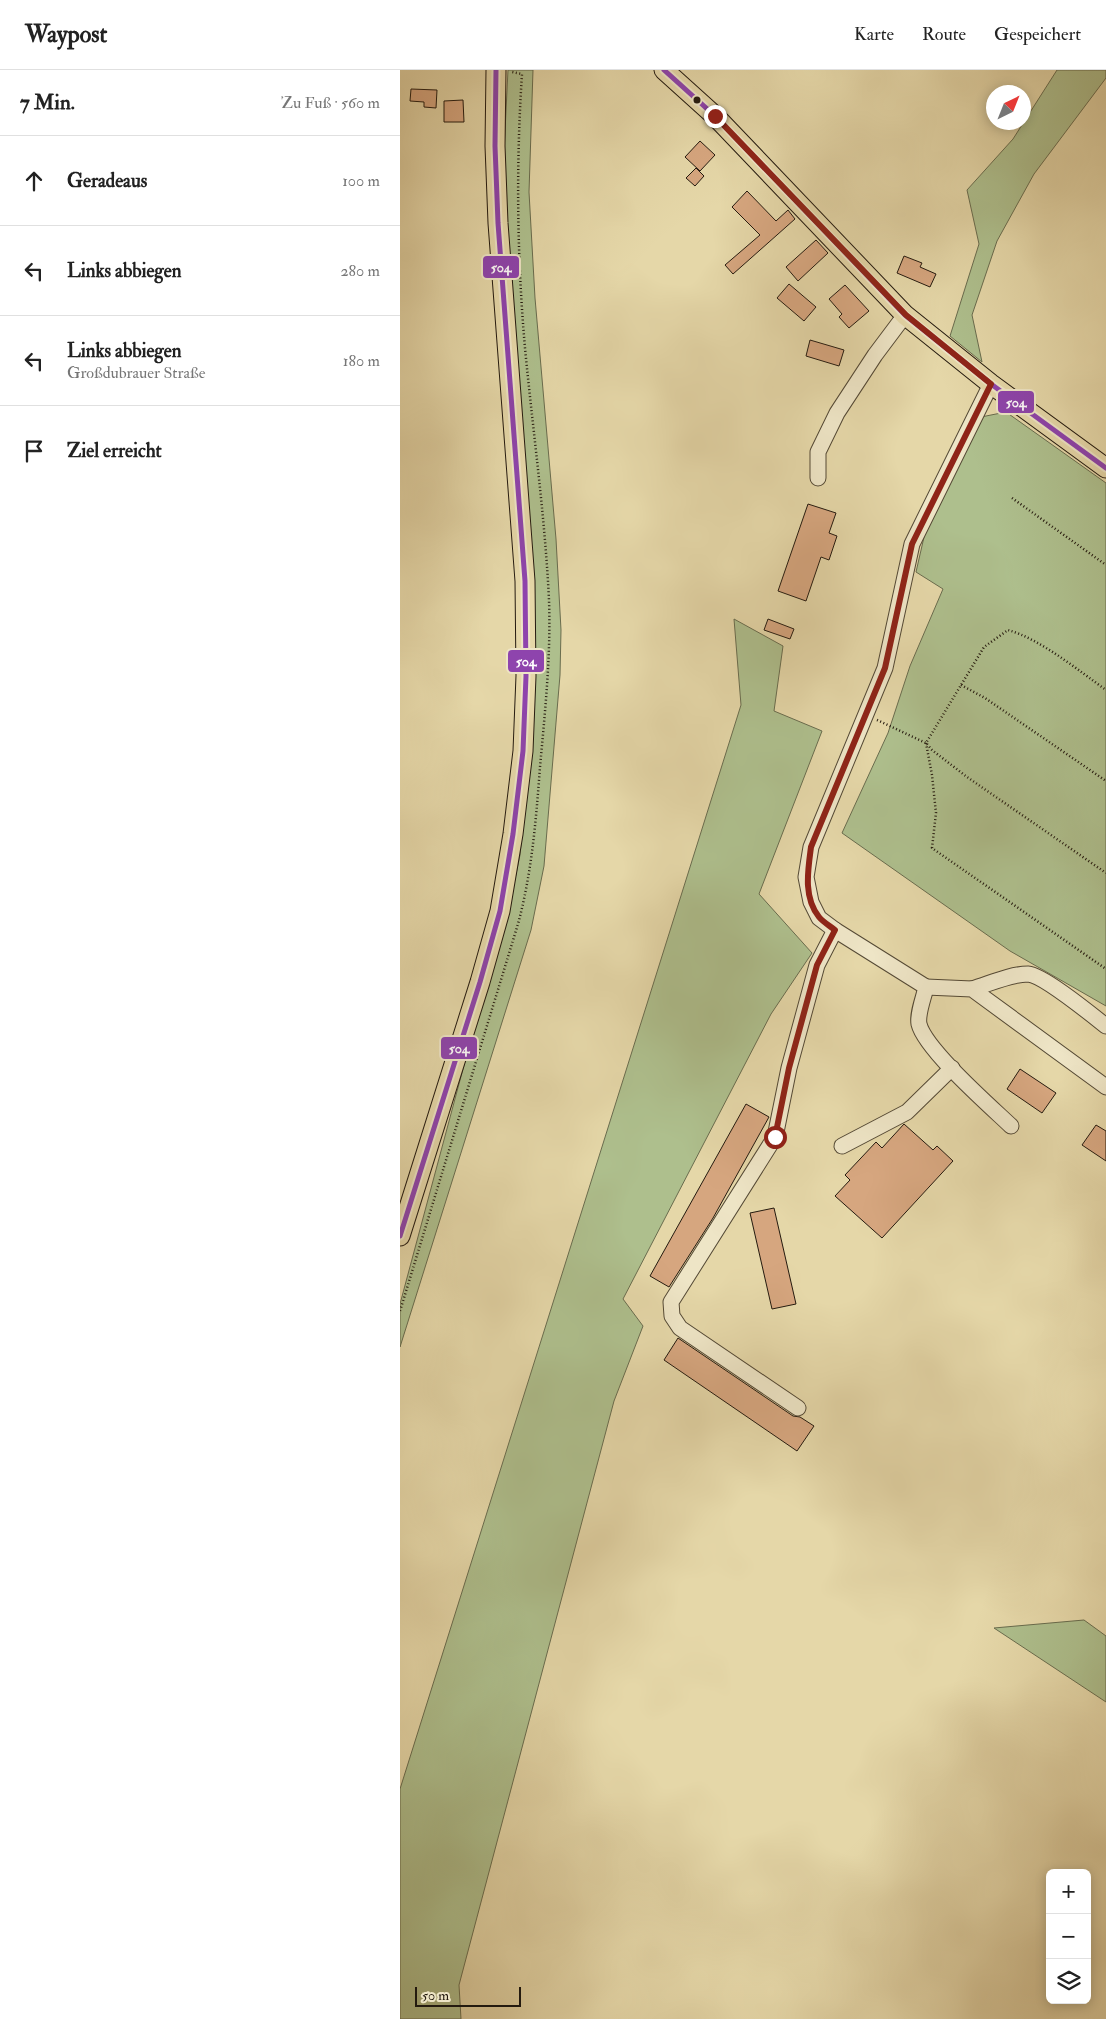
<!DOCTYPE html>
<html lang="de">
<head>
<meta charset="utf-8">
<style>
	body { margin:0; font-family:"IM FELL Double Pica",serif; background:#f2f2f2; color:#222 }
	.controls { position:absolute; right:15px; bottom:15px; display:grid; overflow:hidden; border-radius:8px; box-shadow:0 2px 12px #0003 }
	.controls button { width:45px; height:45px; display:grid; place-items:center; padding:0; border:0; border-bottom:1px solid #e0e0e0; background:#fff; color:#222; font:25px sans-serif }
	.compass { position:absolute; left:586px; top:15px; width:45px; height:45px; border-radius:50%; background:#fff; box-shadow:0 2px 12px #0003; rotate:43deg }
	.scale { position:absolute; left:15px; bottom:12px; width:106px; box-sizing:border-box; padding-left:5px; border:2px solid #241a0f; border-top:0; font-size:14px; line-height:18px; white-space:nowrap; color:#241a0f; -webkit-text-stroke:4px #eee5c6; paint-order:stroke }
	.stop { position:absolute; width:15px; height:15px; margin:-11px; border:4px solid #8f2418; border-radius:50%; background:#fff }
	.stop.end { background:#8f2418; border-color:#fff; box-shadow:0 1px 5px #0008 }
	.list { margin:0; padding:0; list-style:none }
	h2 { display:flex; justify-content:space-between; align-items:center; height:65px; margin:0; padding:0 20px; font-size:21px }
	h2 small { font-size:16px; font-weight:400; color:#767676 }
	.list li { display:grid; grid-template-columns:32px 1fr auto; gap:15px; align-items:center; box-sizing:border-box; height:90px; padding:0 20px; border-top:1px solid #e0e0e0 }
	.list b { display:block; font-size:19px; white-space:nowrap }
	.list p { margin:0; font-size:16px; white-space:nowrap; color:#767676 }
	.list em { font-size:16px; font-style:normal; color:#767676 }
	.icon { flex:none; width:28px; height:28px; fill:none; stroke:currentColor; stroke-width:2; stroke-linecap:round; stroke-linejoin:round }
	.map { position:relative; flex:none; width:706px; height:1949px; overflow:hidden }
	header { display:flex; align-items:center; gap:30px; box-sizing:border-box; height:70px; padding:0 25px; background:#fff; border-bottom:1px solid #e0e0e0 }
	header strong { font-size:24px }
	nav { display:flex; gap:28px; margin-inline-start:auto; font-size:18px }
	main { display:flex }
	aside { flex:1; background:#fff }
	.map>svg:first-child { display:block }
	.green { fill:#aebf8d; stroke:#696c4e }
	.building { fill:#d6a67f; stroke:#241a0f }
	.lines { fill:none; stroke-linecap:round; stroke-linejoin:round }
	.minor-casing { stroke:#544935; stroke-width:17 }
	.major-casing { stroke:#241a0f; stroke-width:21 }
	.path { stroke:#241a0f; stroke-width:2.5; stroke-dasharray:1 2.5; stroke-linecap:butt }
	.minor { stroke:#eee5c6; stroke-width:15 }
	.major { stroke:#e5d7a8; stroke-width:19 }
	.bus-1-casing { stroke:#eee5c6; stroke-width:9 }
	.bus-1 { stroke:#8e44ad; stroke-width:5 }
	.route { stroke:#8f2418; stroke-width:6 }
	.bus-dot { fill:#241a0f; stroke:#eee5c6; stroke-width:2 }
	.line-badge { stroke:#eee5c6; stroke-width:2 }
	.badge-label { font-size:14px; text-anchor:middle; font-weight:bold; fill:#fff }
</style>
</head>
<body>
<header>
<strong>Waypost</strong>
<nav><a>Karte</a><a>Route</a><a>Gespeichert</a></nav>
</header>
<main>
<aside>
<h2>7 Min.<small>Zu Fuß · 560 m</small></h2>
<ul class="list">
<li><svg class="icon" aria-label="ahead" viewBox="0 0 24 24"><path d="M12 20V5M6 11l6-6 6 6"/></svg><div><b>Geradeaus</b></div><em>100 m</em></li>
<li><svg class="icon" aria-label="left" viewBox="0 0 24 24"><path d="M17 20v-9H6M10 6l-5 5 5 5"/></svg><div><b>Links abbiegen</b></div><em>280 m</em></li>
<li><svg class="icon" aria-label="left" viewBox="0 0 24 24"><path d="M17 20v-9H6M10 6l-5 5 5 5"/></svg><div><b>Links abbiegen</b><p>Großdubrauer Straße</p></div><em>180 m</em></li>
<li><svg class="icon" aria-label="arrive" viewBox="0 0 24 24"><path d="M6 21V4h12l-3 4 3 4H6"/></svg><div><b>Ziel erreicht</b></div></li>
</ul>
</aside>
<div class="map">
<svg width="706" height="1949" viewBox="0 0 706 1949">
	<rect width="100%" height="100%" fill="#e5d7a8"/>
	<filter id="stains"><feTurbulence type="fractalNoise" baseFrequency=".004" numOctaves="4"/><feColorMatrix values="0 0 0 0 .2 0 0 0 0 .09 0 0 0 0 .02 0 0 0 .5 -.17"/></filter>
	<radialGradient id="worn" r=".72"><stop offset=".6" stop-color="#630" stop-opacity="0"/><stop offset="1" stop-color="#630" stop-opacity=".3"/></radialGradient>
	<g class="green">
		<path d="M108,0H133L129,122L135,228L156,469L161,560L160,605L144,796L131,860L0,1277V1234L74,958L106,852L120,785L128,701L104,82Z"/>
		<path d="M657,0H706V8L634,104L597,171L572,245L582,292L550,266L579,174L567,120L613,69Z"/>
		<path d="M606,342L706,413V936L610,881L442,763L488,663L510,596L543,519L516,502L527,454L581,347Z"/>
		<path d="M334,549L383,576L374,641L422,661L359,824L412,883L371,944L223,1229L243,1256L214,1331L59,1915L61,1949H0V1719L341,635Z"/>
		<path d="M684,1550L706,1566V1632L594,1558Z"/>
	</g>
	<g class="building">
		<path d="M11,19L37,20L36,38L24,37V32L10,31Z"/>
		<path d="M63,30L64,52H44V31Z"/>
		<path d="M300,71L315,85L300,101L285,87Z"/>
		<path d="M296,98L304,106L295,116L286,108Z"/>
		<path d="M347,121L376,151L388,140L395,149L333,204L325,195L360,165L332,137Z"/>
		<path d="M416,170L428,183L398,211L386,197Z"/>
		<path d="M504,186L522,193L520,197L536,204L530,217L497,203Z"/>
		<path d="M389,214L416,237L404,251L377,228Z"/>
		<path d="M445,215L469,241L449,258L439,247L442,244L429,229Z"/>
		<path d="M410,270L444,280L439,296L406,286Z"/>
		<path d="M408,434L436,443L429,463L437,466L429,490L421,487L406,531L378,521Z"/>
		<path d="M368,549L394,559L390,569L364,560Z"/>
		<path d="M620,999L656,1023L642,1043L607,1019Z"/>
		<path d="M346,1034L369,1047L313,1148L269,1217L250,1206Z"/>
		<path d="M504,1054L533,1080L537,1076L553,1091L482,1168L435,1126L450,1110L445,1105L476,1072L482,1078Z"/>
		<path d="M696,1055L706,1061V1091L682,1075Z"/>
		<path d="M374,1138L396,1234L372,1239L350,1143Z"/>
		<path d="M278,1268L393,1346L400,1347L414,1356L397,1381L264,1290Z"/>
	</g>
	<g class="lines">
		<defs>
			<g id="minor">
				<path d="M591,314L512,474L485,598L411,777L406,807L411,832L419,848L435,860L526,917C524,927 517,944 519,954C525,979 590,1036 611,1056"/>
				<path d="M418,408V382L437,343L475,285L505,245"/>
				<path d="M526,917L572,919L706,1017"/>
				<path d="M572,919C589,914 610,904 628,904C643,905 692,945 706,956"/>
				<path d="M442,1076L507,1042L552,998"/>
				<path d="M398,1338L280,1258L272,1246L271,1232L375,1067L389,998L417,895L435,860"/>
			</g>
			<g id="major">
				<path d="M264,0L315,46L505,245L591,314L706,398"/>
				<path d="M0,1166L80,912L100,841L113,764L123,681L126,606L125,511L98,153L95,76L96,0"/>
			</g>
		</defs>
		<use href="#minor" class="minor-casing"/>
		<use href="#major" class="major-casing"/>
		<g class="path">
			<path d="M612,428L706,495"/>
			<path d="M561,615L585,628L706,711"/>
			<path d="M477,650L526,673L584,577L608,560C640,569 678,600 706,620"/>
			<path d="M526,673L532,705L536,743L532,778L706,899"/>
			<path d="M527,674L532,680L567,707L706,803"/>
			<path d="M0,1241L118,854C132,802 136,750 140,697C145,642 151,585 149,530C145,446 133,362 125,278C117,187 116,95 122,4L112,2"/>
		</g>
		<use href="#minor" class="minor"/>
		<use href="#major" class="major"/>
		<defs>
			<g id="bus-1">
				<path d="M264,0L315,46L505,245L591,314L706,398"/>
				<path d="M0,1166L80,912L100,841L113,764L123,681L126,606L125,511L98,153L95,76L96,0"/>
			</g>
		</defs>
		<use href="#bus-1" class="bus-1-casing"/>
		<use href="#bus-1" class="bus-1"/>
	</g>
	<g class="lines">
		<path class="route" d="M315,46L506,245L591,314L512,474L485,598L411,777C408,800 403,827 419,847C423,852 430,856 435,860L417,895L389,998L375,1067"/>
	</g>
	<circle class="bus-dot" cx="297" cy="30" r="4.5"/>
	<g class="line-badge">
		<rect x="82" y="185" width="38" height="24" rx="5" fill="#8e44ad"/>
		<rect x="597" y="320" width="38" height="24" rx="5" fill="#8e44ad"/>
		<rect x="107" y="579" width="38" height="24" rx="5" fill="#8e44ad"/>
		<rect x="40" y="966" width="38" height="24" rx="5" fill="#8e44ad"/>
	</g>
	<g class="badge-label">
		<text x="101" y="202">504</text>
		<text x="616" y="337">504</text>
		<text x="126" y="596">504</text>
		<text x="59" y="983">504</text>
	</g>
	<rect width="100%" height="100%" filter="url(#stains)"/>
	<rect width="100%" height="100%" fill="url(#worn)"/>
</svg>
<div class="controls">
<button>+</button>
<button>−</button>
<button><svg class="icon" aria-label="layers" viewBox="0 0 24 24"><path d="M12 4l9 5-9 5-9-5zM3 14l9 5 9-5"/></svg></button>
</div>
<svg class="compass" viewBox="-18 -18 36 36"><path d="M0-13l5 13h-10z" fill="#e53935"/><path d="M0 13l5-13h-10z" fill="#767676"/></svg>
<div class="scale">50 m</div>
<div class="stop" style="left:375px;top:1067px"></div>
<div class="stop end" style="left:315px;top:46px"></div>
</div>
</main>
</body>
</html>
